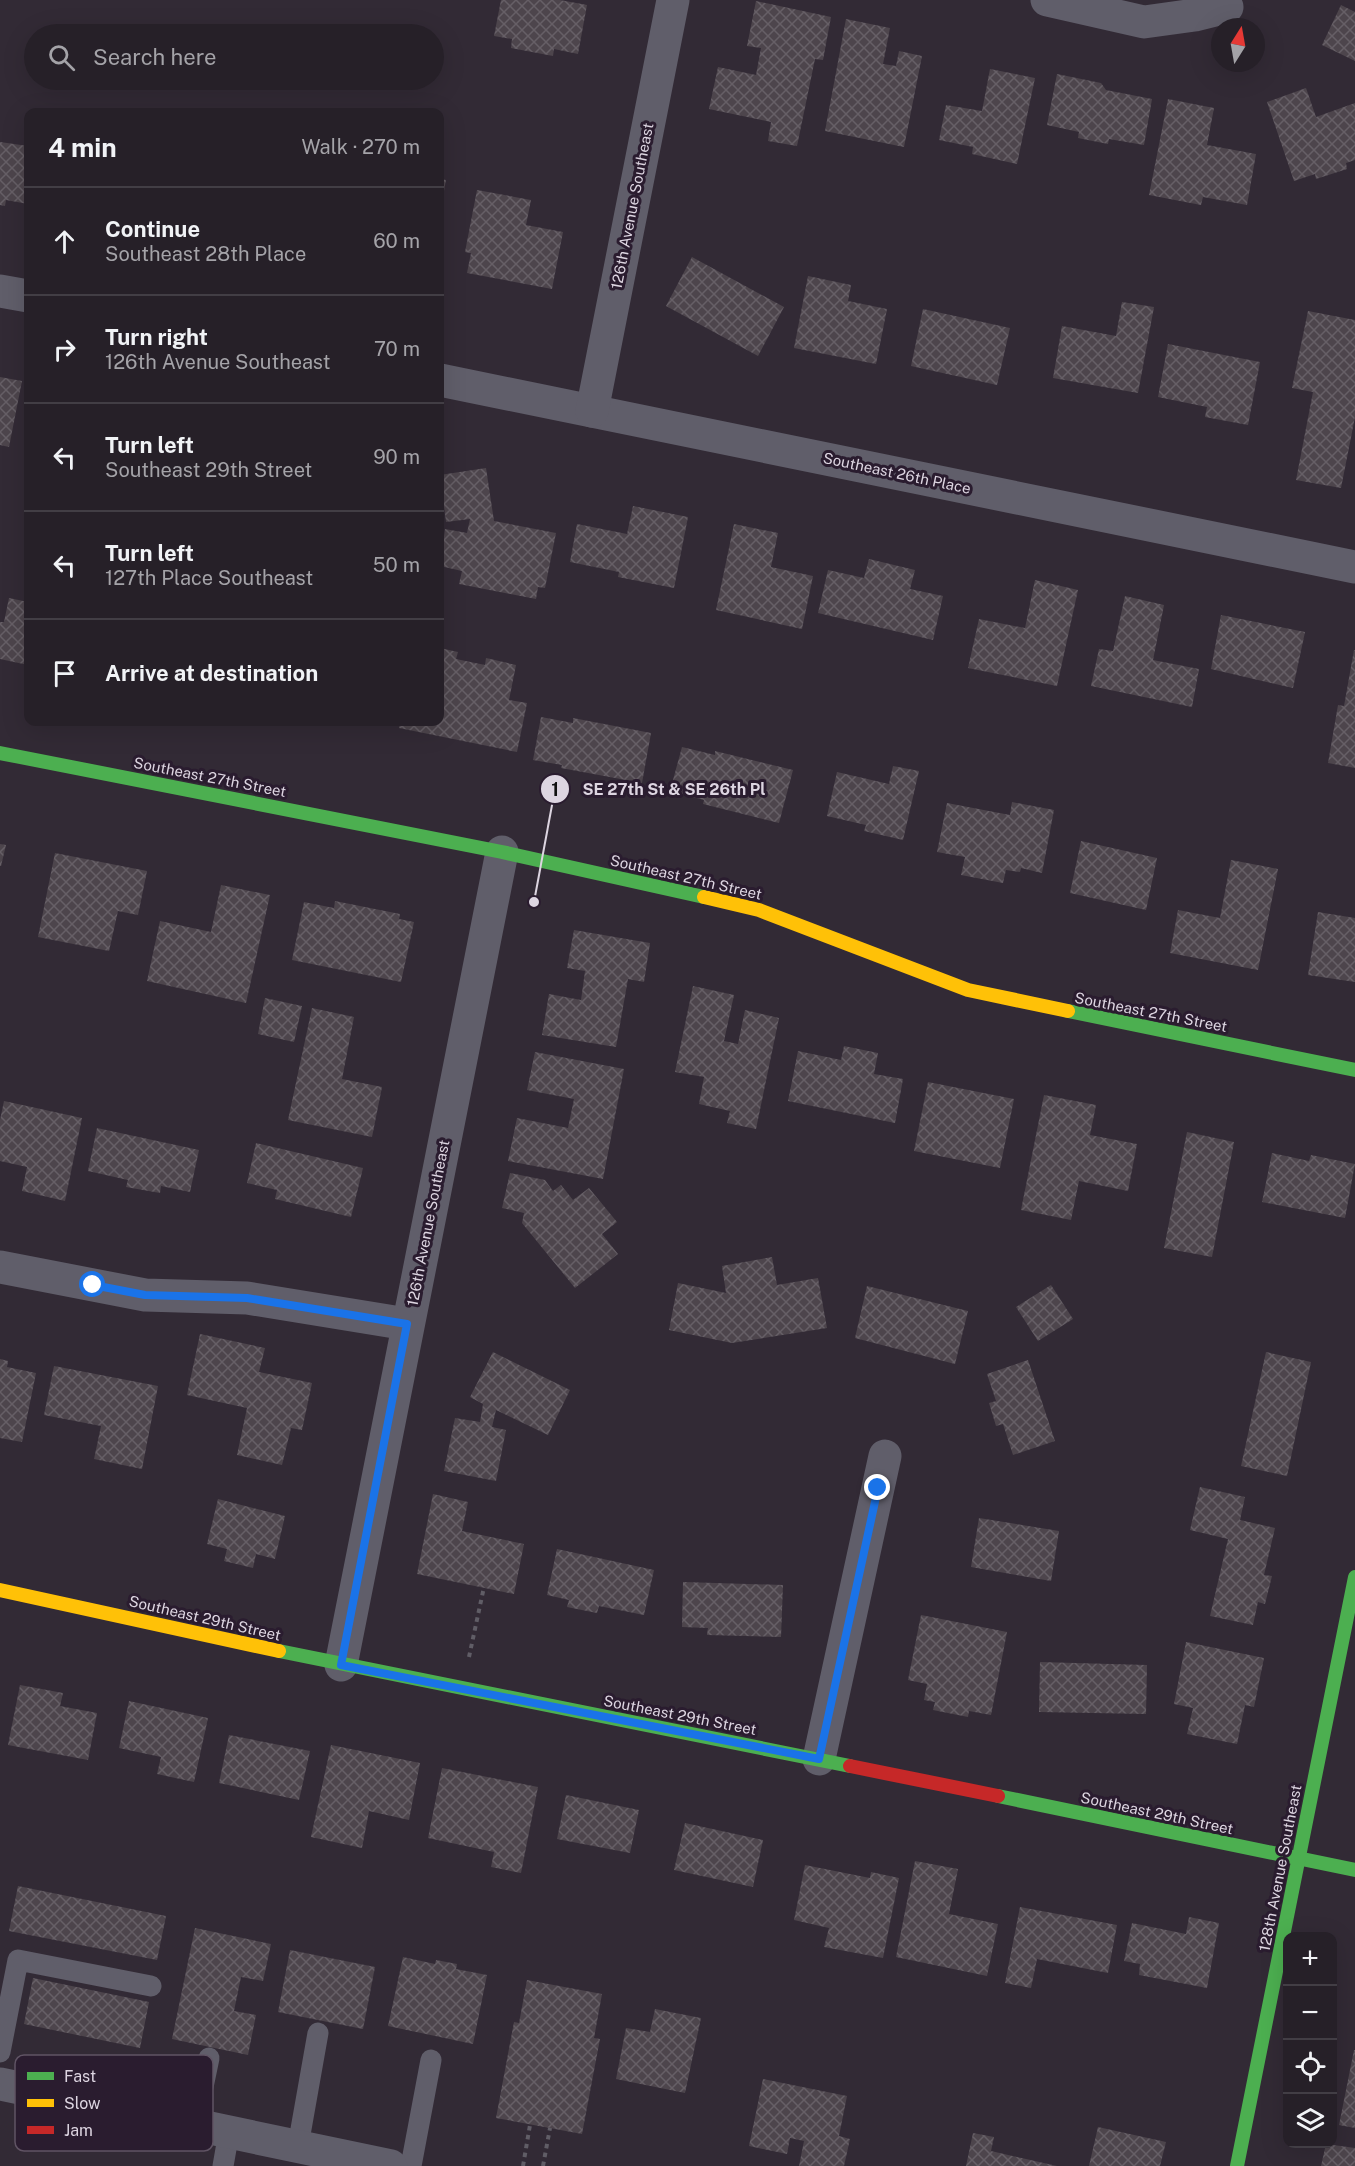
<!DOCTYPE html>
<html lang="en">
<head>
<meta charset="utf-8">
<style>
	body { margin:0; font-family:"Public Sans",sans-serif; background:#322d34; color:#f1f3f6 }
	.controls { position:absolute; right:18px; bottom:18px; display:grid; overflow:hidden; border-radius:12px; box-shadow:0 6px 24px #0002 }
	.controls button { width:54px; height:54px; display:grid; place-items:center; padding:0; border:0; border-bottom:2px solid #423e45; background:#262028; color:#f1f3f6; font:30px sans-serif }
	.compass { position:absolute; left:1211px; top:18px; width:54px; height:54px; border-radius:50%; background:#262028; box-shadow:0 6px 24px #0002; rotate:11deg }
	.stop { position:absolute; width:18px; height:18px; margin:-14px; border:4px solid #1a73e8; border-radius:50%; background:#fff }
	.stop.end { background:#1a73e8; border-color:#fff; box-shadow:0 2px 6px #0008 }
	.list { margin:0; padding:0; list-style:none }
	h2 { display:flex; justify-content:space-between; align-items:center; height:78px; margin:0; padding:0 24px; font-size:26px }
	h2 small { font-size:20px; font-weight:400; color:#a4a3a8 }
	.list li { display:grid; grid-template-columns:39px 1fr auto; gap:18px; align-items:center; box-sizing:border-box; height:108px; padding:0 24px; border-top:2px solid #423e45 }
	.list b { display:block; font-size:22px; white-space:nowrap }
	.list p { margin:0; font-size:20px; white-space:nowrap; color:#a4a3a8 }
	.list em { font-size:20px; font-style:normal; color:#a4a3a8 }
	.icon { flex:none; width:33px; height:33px; fill:none; stroke:currentColor; stroke-width:2; stroke-linecap:round; stroke-linejoin:round }
	.map { position:relative; flex:none; width:1355px; height:2166px; overflow:hidden }
	.search { position:absolute; background:#262028; box-shadow:0 6px 24px #0002; left:24px; top:24px; width:420px; height:66px; display:flex; align-items:center; gap:15px; box-sizing:border-box; padding:0 21px; border-radius:33px; color:#a4a3a8; font-size:22px }
	.panel { position:absolute; background:#262028; box-shadow:0 6px 24px #0002; left:24px; top:108px; width:420px; height:618px; border-radius:12px }
	.map>svg:first-child { display:block }
	.building { fill:url(#building-cross-hatch) }
	.lines { fill:none; stroke-linecap:round; stroke-linejoin:round }
	.path { stroke:#605d66; stroke-width:4; stroke-dasharray:4.5 4.5; stroke-linecap:butt }
	.lane { stroke:#605e6a; stroke-width:21 }
	.street { stroke:#605e6a; stroke-width:33 }
	.fast { stroke:#4caf50; stroke-width:14 }
	.slow { stroke:#ffc107; stroke-width:14 }
	.jam { stroke:#c62828; stroke-width:14 }
	.route { stroke:#1a73e8; stroke-width:8 }
	.labels { text-anchor:middle; dominant-baseline:central; stroke-width:6; stroke-linejoin:round; paint-order:stroke }
	.street-label { font-size:15px; fill:#ddd5e1; stroke:#2a1c2f }
	.key { fill:#2a1c2f; stroke:#605464; stroke-width:1.5 }
	.key-label { font-size:16px; fill:#ddd5e1 }
	.leader { fill:none; stroke:#ddd5e1; stroke-width:2 }
	.callout-dot { fill:#ddd5e1; stroke:#2a1c2f; stroke-width:2 }
	.mark-label { font-size:18px; text-anchor:middle; font-weight:bold; fill:#111 }
	.callout-label { font-size:16px; text-anchor:middle; font-weight:bold; fill:#ddd5e1; stroke:#2a1c2f; stroke-width:6; stroke-linejoin:round; paint-order:stroke }
</style>
</head>
<body>
<div class="map">
<svg width="1355" height="2166" viewBox="0 0 1355 2166">
	<defs>
		<pattern id="building-cross-hatch" width="8" height="8" patternUnits="userSpaceOnUse" patternTransform="scale(1.5)"><rect width="8" height="8" fill="#4d454c"/><path d="M0 0l8 8M0 8l8-8" fill="none" stroke="#665f66"/></pattern>
	</defs>
	<rect width="100%" height="100%" fill="#322a35"/>
	<g class="building">
		<path d="M501,0H560L587,5L578,54L554,49L553,56L511,48L512,39L494,36Z"/>
		<path d="M756,1L831,17L823,60L815,59L797,146L768,141L771,122L709,109L718,67L756,75L761,48L747,46Z"/>
		<path d="M1341,5L1355,12V61L1322,45Z"/>
		<path d="M846,19L890,28L883,64L896,66L899,51L922,56L904,147L825,131Z"/>
		<path d="M990,69L1035,78L1017,164L972,154L973,147L939,140L946,105L982,111Z"/>
		<path d="M1057,74L1101,83L1106,90L1152,99L1144,145L1109,139L1108,144L1078,138L1079,132L1047,125Z"/>
		<path d="M1306,88L1316,117L1355,103V160L1346,163L1347,169L1316,179L1315,174L1294,181L1267,102Z"/>
		<path d="M1168,99L1214,108L1207,145L1256,154L1247,205L1203,197L1201,205L1149,195Z"/>
		<path d="M0,142L28,146V204L6,200L5,206L0,205Z"/>
		<path d="M440,179L446,180L441,207H440Z"/>
		<path d="M477,190L531,200L526,225L563,232L552,289L467,273L471,253L465,252Z"/>
		<path d="M692,257L784,307L758,356L666,306Z"/>
		<path d="M808,276L851,285L848,301L887,309L876,364L794,348Z"/>
		<path d="M1122,302L1154,307L1138,393L1053,378L1062,326L1116,336Z"/>
		<path d="M923,309L1010,328L997,385L911,366Z"/>
		<path d="M1308,311L1355,320V417L1341,488L1296,480L1313,392L1292,388Z"/>
		<path d="M1168,344L1260,362L1248,425L1205,417L1207,407L1158,397Z"/>
		<path d="M0,377L22,381L9,447L0,445Z"/>
		<path d="M486,468L494,521L556,533L545,588L538,587L536,599L459,584L462,571L440,566L445,529L467,533L470,519L446,522L440,475Z"/>
		<path d="M633,506L688,517L674,588L618,577L619,572L570,562L577,524L627,534Z"/>
		<path d="M734,524L778,533L771,567L813,576L802,629L716,610Z"/>
		<path d="M869,559L915,570L910,589L943,596L933,640L818,613L828,570L864,578Z"/>
		<path d="M1035,580L1078,590L1057,686L968,668L979,619L1025,628Z"/>
		<path d="M1125,596L1164,605L1153,660L1199,669L1192,707L1091,686L1099,649L1113,651Z"/>
		<path d="M9,598L28,602V665L0,659V622H4Z"/>
		<path d="M1221,615L1305,632L1293,688L1211,669Z"/>
		<path d="M440,648L458,652L456,659L485,665L486,658L516,665L509,700L527,703L517,752L399,728L400,722H440Z"/>
		<path d="M1354,650H1355V768L1328,763L1338,705L1344,706Z"/>
		<path d="M541,717L573,723V718L651,733L642,783L561,768L562,765L533,760Z"/>
		<path d="M682,747L715,755V751L793,770L779,823L703,804L704,800L670,791Z"/>
		<path d="M893,766L919,771L903,840L864,831L866,825L827,816L837,772L889,784Z"/>
		<path d="M1012,802L1054,810L1042,873L1021,868L1020,872L1006,870L1003,883L961,875L965,857L937,852L947,803L1010,815Z"/>
		<path d="M1081,841L1157,858L1146,910L1070,893Z"/>
		<path d="M0,844L6,845L1,866H0Z"/>
		<path d="M55,853L147,871L138,915L118,911L109,951L38,937Z"/>
		<path d="M1231,860L1278,869L1258,970L1170,953L1178,910L1220,918Z"/>
		<path d="M221,885L270,895L246,1003L147,981L160,921L211,932Z"/>
		<path d="M335,901L400,914L399,919L414,922L401,982L292,960L304,902L334,908Z"/>
		<path d="M1318,912L1355,918V982L1308,975Z"/>
		<path d="M574,930L650,943L644,982L628,979L616,1047L542,1035L549,994L581,1000L585,971L567,968Z"/>
		<path d="M693,986L734,995L724,1041L738,1044L745,1010L779,1018L756,1129L727,1123L730,1111L699,1104L704,1077L675,1072Z"/>
		<path d="M265,998L302,1006L294,1042L258,1034Z"/>
		<path d="M312,1008L354,1017L342,1079L382,1087L372,1137L288,1120Z"/>
		<path d="M844,1046L878,1053L874,1074L903,1079L895,1123L788,1101L798,1051L841,1060Z"/>
		<path d="M535,1052L624,1069L603,1179L508,1161L517,1118L568,1128L574,1099L527,1090Z"/>
		<path d="M928,1082L1014,1099L1000,1168L914,1151Z"/>
		<path d="M1044,1095L1096,1105L1090,1135L1137,1144L1128,1191L1079,1181L1071,1220L1021,1210Z"/>
		<path d="M4,1101L82,1118L65,1201L22,1191L27,1167L0,1161V1120Z"/>
		<path d="M97,1128L199,1150L190,1192L161,1186L160,1193L126,1187L128,1180L88,1171Z"/>
		<path d="M1187,1132L1234,1142L1212,1257L1164,1248Z"/>
		<path d="M256,1143L363,1168L351,1217L275,1199L277,1190L247,1183Z"/>
		<path d="M1272,1153L1309,1161L1311,1155L1355,1164L1345,1218L1262,1202Z"/>
		<path d="M510,1173L545,1180L553,1191L561,1185L573,1200L589,1188L617,1222L602,1234L618,1254L575,1288L522,1223L524,1213L502,1208Z"/>
		<path d="M772,1257L777,1285L818,1278L827,1328L732,1343L669,1330L678,1283L726,1293L722,1266Z"/>
		<path d="M1051,1285L1073,1319L1038,1341L1016,1307Z"/>
		<path d="M867,1286L968,1311L955,1364L855,1338Z"/>
		<path d="M200,1334L265,1348L259,1372L312,1383L302,1430L291,1428L282,1465L237,1455L247,1408L187,1395Z"/>
		<path d="M493,1352L570,1390L548,1435L496,1410L492,1427L506,1430L496,1481L444,1471L455,1418L480,1422L483,1404L470,1397Z"/>
		<path d="M1266,1352L1311,1362L1287,1476L1241,1466Z"/>
		<path d="M0,1359L8,1361L7,1367L36,1373L22,1442L0,1438Z"/>
		<path d="M1028,1360L1055,1441L1013,1455L1003,1424L996,1426L989,1403L996,1401L987,1374Z"/>
		<path d="M54,1366L158,1386L142,1469L94,1459L101,1426L44,1415Z"/>
		<path d="M1200,1487L1245,1497L1240,1520L1275,1528L1264,1575L1272,1576L1265,1604L1258,1602L1253,1625L1210,1616L1228,1539L1190,1530Z"/>
		<path d="M433,1494L468,1502L462,1531L524,1544L514,1594L417,1574Z"/>
		<path d="M218,1499L285,1516L275,1559L256,1554L253,1568L224,1561L227,1549L207,1544Z"/>
		<path d="M979,1518L1059,1531L1051,1581L971,1567Z"/>
		<path d="M557,1549L654,1570L644,1615L599,1606L597,1613L567,1607L569,1600L547,1595Z"/>
		<path d="M683,1582L783,1585L781,1637L707,1635L708,1628L682,1627Z"/>
		<path d="M921,1615L1007,1632L991,1715L969,1711L968,1717L933,1710L935,1702L924,1700L927,1684L908,1680Z"/>
		<path d="M1186,1642L1264,1658L1254,1707L1245,1705L1237,1744L1187,1734L1193,1708L1174,1704Z"/>
		<path d="M1040,1662L1147,1665L1146,1714L1039,1712Z"/>
		<path d="M20,1685L63,1693L60,1706L97,1713L88,1760L8,1745Z"/>
		<path d="M129,1701L208,1718L194,1782L157,1774L161,1757L119,1748Z"/>
		<path d="M229,1735L310,1751L299,1800L219,1783Z"/>
		<path d="M331,1745L420,1763L409,1820L369,1811L362,1848L311,1837Z"/>
		<path d="M442,1768L538,1787L521,1873L491,1867L494,1852L428,1838Z"/>
		<path d="M566,1795L639,1810L630,1853L557,1839Z"/>
		<path d="M685,1823L763,1840L753,1887L674,1870Z"/>
		<path d="M915,1861L958,1869L949,1914L998,1924L987,1976L896,1957Z"/>
		<path d="M805,1865L870,1878L871,1872L899,1878L883,1958L824,1947L829,1928L794,1920Z"/>
		<path d="M18,1886L166,1916L157,1960L9,1931Z"/>
		<path d="M1020,1907L1117,1925L1108,1973L1037,1959L1031,1988L1005,1983Z"/>
		<path d="M1189,1917L1219,1923L1207,1988L1139,1975L1140,1964L1124,1961L1132,1923L1186,1934Z"/>
		<path d="M195,1928L271,1944L263,1981L241,1977L234,2011L256,2015L248,2055L172,2039Z"/>
		<path d="M290,1950L375,1967L363,2029L278,2012Z"/>
		<path d="M403,1957L435,1964L436,1960L457,1964L456,1969L487,1975L473,2044L388,2026Z"/>
		<path d="M33,1978L149,2002L140,2048L24,2024Z"/>
		<path d="M527,1980L602,1994L594,2038L600,2039L582,2134L496,2118L514,2022L519,2023Z"/>
		<path d="M655,2009L701,2018L685,2093L616,2079L626,2028L650,2032Z"/>
		<path d="M1354,2050H1355V2128L1339,2125Z"/>
		<path d="M763,2079L847,2096L839,2136L850,2139L844,2166H799L804,2141L790,2138L787,2154L749,2146Z"/>
		<path d="M1098,2127L1166,2142L1160,2166H1089Z"/>
		<path d="M973,2133L994,2137L991,2151L1057,2166H966Z"/>
		<path d="M1326,2144L1355,2148V2166H1321Z"/>
	</g>
	<g class="lines">
		<g class="path">
			<path d="M469,1657L484,1587"/>
			<path d="M523,2166L530,2125"/>
			<path d="M543,2166L550,2128"/>
		</g>
		<g class="lane">
			<path d="M0,2052L18,1960L151,1986"/>
			<path d="M195,2125L209,2058"/>
			<path d="M298,2146L318,2033"/>
			<path d="M223,2166L229,2132"/>
			<path d="M411,2166L431,2060"/>
		</g>
		<g class="street">
			<path d="M1047,0L1144,22L1195,15L1227,7"/>
			<path d="M0,291L28,296"/>
			<path d="M440,380L1355,567"/>
			<path d="M592,411L673,0"/>
			<path d="M0,1267L145,1295L247,1298L407,1324"/>
			<path d="M341,1665L502,852"/>
			<path d="M819,1759L885,1456"/>
			<path d="M0,2084L391,2166"/>
		</g>
		<g class="fast">
			<path d="M0,753L502,852L704,897"/>
			<path d="M1068,1011L1355,1070"/>
			<path d="M279,1651L850,1766"/>
			<path d="M998,1796L1355,1870"/>
			<path d="M1237,2166L1355,1577"/>
		</g>
		<g class="slow">
			<path d="M704,897L759,910L968,990L1068,1011"/>
			<path d="M0,1590L279,1651"/>
		</g>
		<path class="jam" d="M850,1766L998,1796"/>
	</g>
	<g class="lines">
		<path class="route" d="M93,1285L145,1295L247,1298L407,1324L341,1665L819,1759L878,1488"/>
	</g>
	<g class="labels">
		<g class="street-label">
			<text transform="translate(632 206) rotate(-79)">126th Avenue Southeast</text>
			<text transform="translate(897 473) rotate(12)">Southeast 26th Place</text>
			<text transform="translate(210 777) rotate(11)">Southeast 27th Street</text>
			<text transform="translate(686 877) rotate(13)">Southeast 27th Street</text>
			<text transform="translate(1151 1012) rotate(11)">Southeast 27th Street</text>
			<text transform="translate(428 1223) rotate(-79)">126th Avenue Southeast</text>
			<text transform="translate(205 1618) rotate(13)">Southeast 29th Street</text>
			<text transform="translate(680 1715) rotate(11)">Southeast 29th Street</text>
			<text transform="translate(1157 1813) rotate(12)">Southeast 29th Street</text>
			<text transform="translate(1280 1868) rotate(-79)">128th Avenue Southeast</text>
		</g>
	</g>
	<rect x="15" y="2055" width="198" height="96" rx="9" class="key"/>
	<rect x="27" y="2072" width="27" height="8" fill="#4caf50"/>
	<rect x="27" y="2099" width="27" height="8" fill="#ffc107"/>
	<rect x="27" y="2126" width="27" height="8" fill="#c62828"/>
	<g class="key-label">
		<text x="64" y="2082">Fast</text>
		<text x="64" y="2109">Slow</text>
		<text x="64" y="2136">Jam</text>
	</g>
	<path class="leader" d="M534 902L555 789"/>
	<g class="callout-dot">
		<circle cx="534" cy="902" r="6"/>
		<circle cx="555" cy="789" r="15"/>
	</g>
	<g class="mark-label">
		<text x="555" y="796">1</text>
	</g>
	<g class="callout-label">
		<text x="674" y="795">SE 27th St &amp; SE 26th Pl</text>
	</g>
</svg>
<div class="controls">
<button>+</button>
<button>−</button>
<button><svg class="icon" aria-label="locate" viewBox="0 0 24 24"><circle cx="12" cy="12" r="6"/><path d="M12 2v4M12 18v4M2 12h4M18 12h4"/></svg></button>
<button><svg class="icon" aria-label="layers" viewBox="0 0 24 24"><path d="M12 4l9 5-9 5-9-5zM3 14l9 5 9-5"/></svg></button>
</div>
<svg class="compass" viewBox="-18 -18 36 36"><path d="M0-13l5 13h-10z" fill="#e53935"/><path d="M0 13l5-13h-10z" fill="#a4a3a8"/></svg>
<div class="stop" style="left:93px;top:1285px"></div>
<div class="stop end" style="left:878px;top:1488px"></div>
<div class="search"><svg class="icon" aria-label="search" viewBox="0 0 24 24"><circle cx="10" cy="10" r="6"/><path d="M15 15l6 6"/></svg>Search here</div>
<section class="panel">
<h2>4 min<small>Walk · 270 m</small></h2>
<ul class="list">
<li><svg class="icon" aria-label="ahead" viewBox="0 0 24 24"><path d="M12 20V5M6 11l6-6 6 6"/></svg><div><b>Continue</b><p>Southeast 28th Place</p></div><em>60 m</em></li>
<li><svg class="icon" aria-label="right" viewBox="0 0 24 24"><path d="M7 20v-9h11M14 6l5 5-5 5"/></svg><div><b>Turn right</b><p>126th Avenue Southeast</p></div><em>70 m</em></li>
<li><svg class="icon" aria-label="left" viewBox="0 0 24 24"><path d="M17 20v-9H6M10 6l-5 5 5 5"/></svg><div><b>Turn left</b><p>Southeast 29th Street</p></div><em>90 m</em></li>
<li><svg class="icon" aria-label="left" viewBox="0 0 24 24"><path d="M17 20v-9H6M10 6l-5 5 5 5"/></svg><div><b>Turn left</b><p>127th Place Southeast</p></div><em>50 m</em></li>
<li><svg class="icon" aria-label="arrive" viewBox="0 0 24 24"><path d="M6 21V4h12l-3 4 3 4H6"/></svg><div><b>Arrive at destination</b></div></li>
</ul>
</section>
</div>
</body>
</html>
